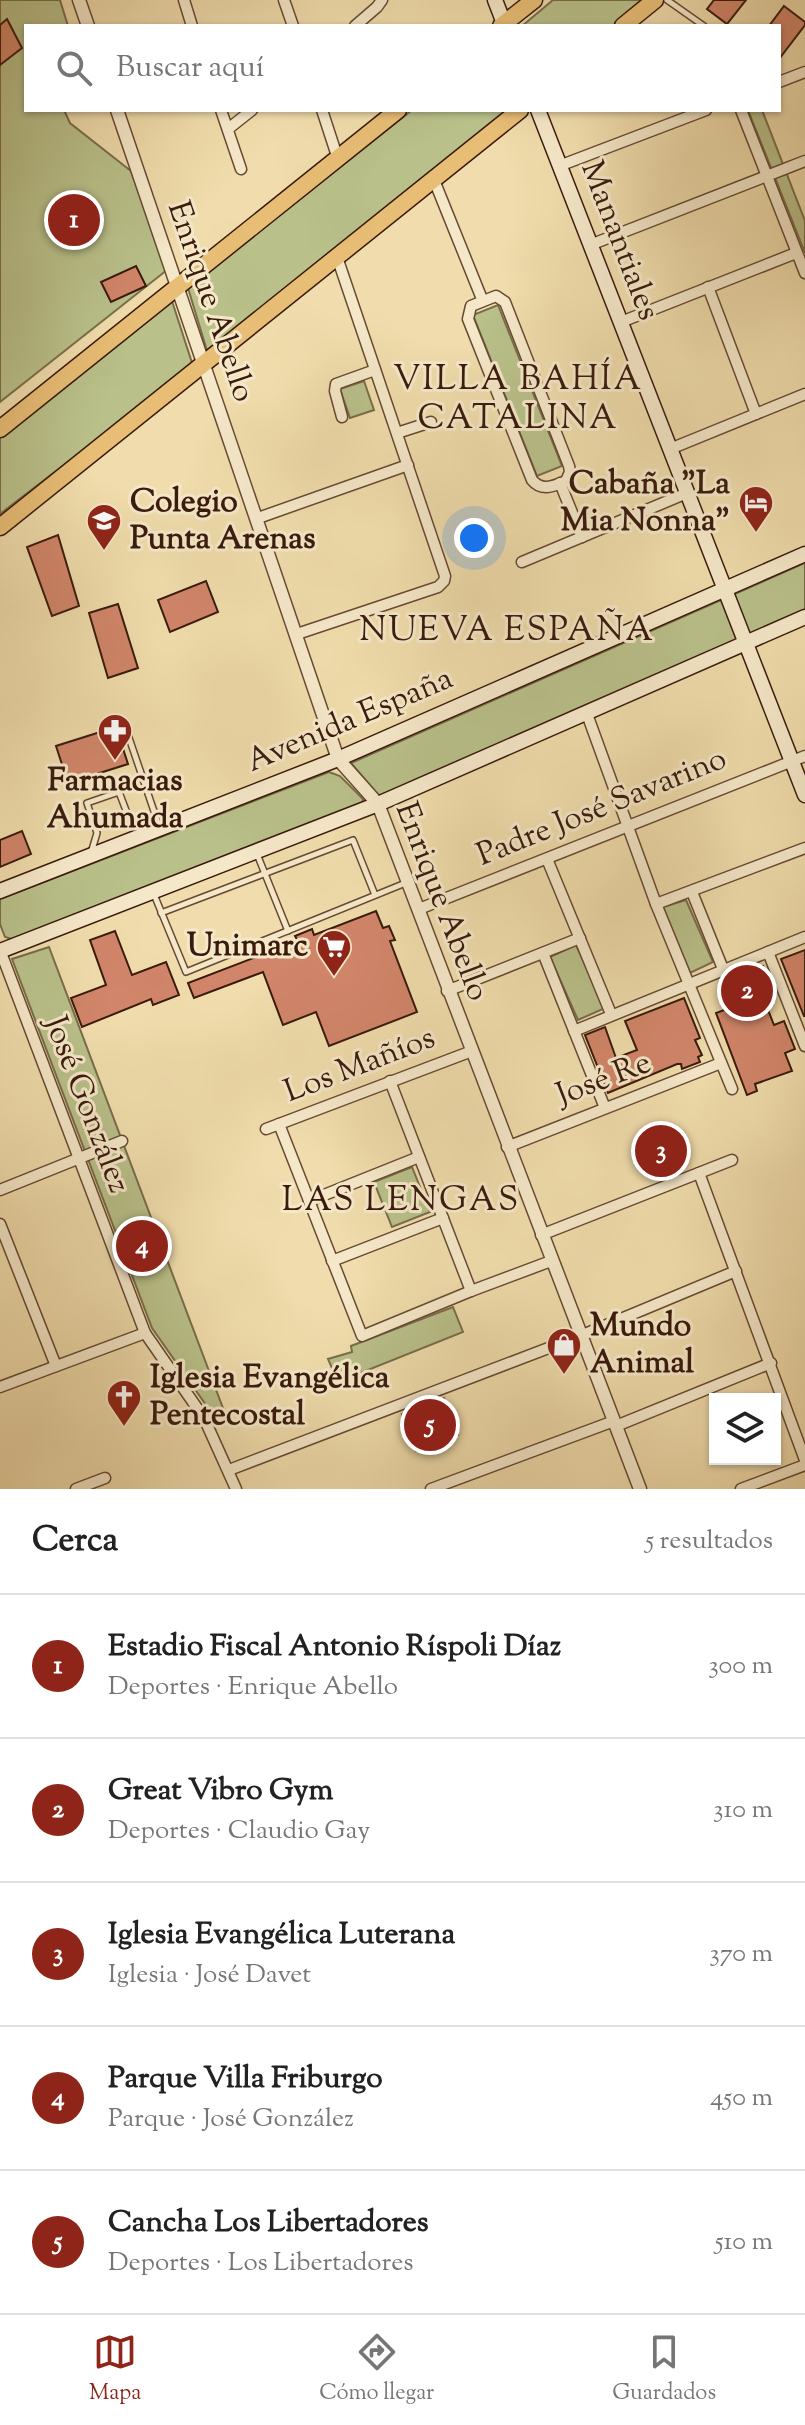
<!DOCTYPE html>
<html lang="es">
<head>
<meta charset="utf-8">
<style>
	body { margin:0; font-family:"Sorts Mill Goudy",serif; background:#f2f2f2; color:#222 }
	.controls { position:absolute; right:24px; bottom:24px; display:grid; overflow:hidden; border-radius:0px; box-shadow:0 2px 6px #0004 }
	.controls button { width:72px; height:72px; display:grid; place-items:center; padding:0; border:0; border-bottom:2px solid #e0e0e0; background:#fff; color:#222; font:40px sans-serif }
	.you { position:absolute; left:474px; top:538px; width:28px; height:28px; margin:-20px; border:6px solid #fff; border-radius:50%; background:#1a73e8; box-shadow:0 0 0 12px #1a73e833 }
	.badge { display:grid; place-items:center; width:52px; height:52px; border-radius:50%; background:#8f2418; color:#fff; font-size:26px; font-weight:700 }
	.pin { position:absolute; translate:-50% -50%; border:4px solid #fff; box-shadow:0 2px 8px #0006 }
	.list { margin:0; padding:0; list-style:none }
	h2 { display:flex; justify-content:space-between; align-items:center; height:104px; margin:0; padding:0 32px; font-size:34px }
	h2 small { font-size:26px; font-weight:400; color:#767676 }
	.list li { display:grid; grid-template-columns:52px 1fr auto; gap:24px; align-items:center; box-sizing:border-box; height:144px; padding:0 32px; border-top:2px solid #e0e0e0 }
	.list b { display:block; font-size:30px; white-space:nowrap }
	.list p { margin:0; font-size:26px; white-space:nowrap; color:#767676 }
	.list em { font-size:26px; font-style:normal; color:#767676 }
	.icon { flex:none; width:44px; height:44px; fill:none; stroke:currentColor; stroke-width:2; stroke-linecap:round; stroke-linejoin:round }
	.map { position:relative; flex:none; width:805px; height:1489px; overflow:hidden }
	.search { position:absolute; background:#fff; box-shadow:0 2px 6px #0004; left:24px; right:24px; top:24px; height:88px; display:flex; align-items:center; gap:20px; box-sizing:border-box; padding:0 28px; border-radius:0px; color:#767676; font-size:30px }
	.sheet { height:824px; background:#fff }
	nav { display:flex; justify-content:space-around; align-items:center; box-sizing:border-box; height:112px; border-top:2px solid #e0e0e0; background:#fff; font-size:22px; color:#767676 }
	nav a { display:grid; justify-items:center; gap:4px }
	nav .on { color:#8f2418 }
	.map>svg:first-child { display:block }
	.green { fill:#b9c08a; stroke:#796d4b; stroke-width:2 }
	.building { fill:#d1856a; stroke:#391a0c; stroke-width:2 }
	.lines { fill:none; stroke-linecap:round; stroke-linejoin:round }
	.service-casing { stroke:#674a34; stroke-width:8 }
	.minor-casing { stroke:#674a34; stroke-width:13 }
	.tertiary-casing { stroke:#674a34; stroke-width:15 }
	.secondary-casing { stroke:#391a0c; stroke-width:17 }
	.primary-casing { stroke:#391a0c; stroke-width:19 }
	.service { stroke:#f5e8c9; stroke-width:5 }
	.minor { stroke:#f5e8c9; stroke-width:10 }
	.tertiary { stroke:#f5e8c9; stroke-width:12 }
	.secondary { stroke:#f5e8c9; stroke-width:14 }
	.primary { stroke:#e8be76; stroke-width:16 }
	.labels { text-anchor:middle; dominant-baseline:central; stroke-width:6; stroke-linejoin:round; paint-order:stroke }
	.street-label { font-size:32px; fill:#391a0c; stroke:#f5e8c9 }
	.poi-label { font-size:32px; font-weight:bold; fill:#391a0c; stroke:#f5e8c9; text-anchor:start }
	.neighbourhood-label { font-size:34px; letter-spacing:2px; fill:#391a0c; stroke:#f5e8c9 }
</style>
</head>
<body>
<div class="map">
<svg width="805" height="1489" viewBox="0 0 805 1489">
	<rect width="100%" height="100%" fill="#f0dcac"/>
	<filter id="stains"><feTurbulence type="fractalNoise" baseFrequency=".0025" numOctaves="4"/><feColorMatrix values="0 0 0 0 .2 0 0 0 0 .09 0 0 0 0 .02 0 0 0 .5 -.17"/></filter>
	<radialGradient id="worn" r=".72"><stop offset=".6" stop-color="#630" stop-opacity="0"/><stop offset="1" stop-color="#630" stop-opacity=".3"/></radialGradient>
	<g class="green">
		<path d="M0,0H60L68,26H26V110H64L70,123L131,171L167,270L0,402Z"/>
		<path d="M553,0H646L614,26H522Z"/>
		<path d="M412,110H508L208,354L188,288Z"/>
		<path d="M748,110H762L805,221V253Z"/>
		<path d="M171,298L193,366L0,514V432Z"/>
		<path d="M498,305L562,466L537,476L473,315Z"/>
		<path d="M364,381L374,410L350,418L340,389Z"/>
		<path d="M805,563V610L750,634L380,797L351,763Z"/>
		<path d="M329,772L340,776L363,799L362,805L15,940L5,937L0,924V899Z"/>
		<path d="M686,900L713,962L690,973L663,907Z"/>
		<path d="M576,945L605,1008L578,1020L550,957Z"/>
		<path d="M49,947L229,1424L213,1415L152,1328L12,959Z"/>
		<path d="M412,1167L430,1212L392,1227L374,1182Z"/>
		<path d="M453,1307L463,1332L338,1382L328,1359L352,1352L351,1346Z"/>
		<path d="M444,1398L458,1435L416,1451L402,1414Z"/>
	</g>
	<g class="building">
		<path d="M714,0H746L727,24L707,9Z"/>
		<path d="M784,6L805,22V25L779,59V26H769Z"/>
		<path d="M7,19L22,48L0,65V25Z"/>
		<path d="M136,266L146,286L111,302L101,282Z"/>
		<path d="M58,535L79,606L52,616L27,547Z"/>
		<path d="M206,581L218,612L170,632L158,600Z"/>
		<path d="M118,604L138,668L108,678L89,613Z"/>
		<path d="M116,727L128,764L68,783L56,746Z"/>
		<path d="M22,831L31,854L0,867V840Z"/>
		<path d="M376,911L383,928L389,926L395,940L390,941L417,1012L329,1046L316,1012L283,1025L263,972L194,998L188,983L298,941L295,936L312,929L314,935Z"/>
		<path d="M115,931L132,975L166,962L179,995L153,1005L151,999L82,1027L71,998L106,985L90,940Z"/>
		<path d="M805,950V1016H804L781,959Z"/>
		<path d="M763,966L772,988L749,997L757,1014L768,1010L774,1025L784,1021L795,1049L785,1053L792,1071L755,1084L757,1091L747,1095L716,1013L727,1009L720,984Z"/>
		<path d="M684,998L700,1038L695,1040L702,1055L698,1057L700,1062L682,1069L681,1064H677L608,1093L585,1035L605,1027L616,1058L637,1050L625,1021Z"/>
	</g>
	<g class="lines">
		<defs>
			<g id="service">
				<path d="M667,0L704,26"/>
				<path d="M126,729L159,826"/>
				<path d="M91,853L97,833L87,803L119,792L130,821L148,830"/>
				<path d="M257,854L288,931"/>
				<path d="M153,892L186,972L408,882"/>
				<path d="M161,913L353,840L375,895"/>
			</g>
			<g id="minor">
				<path d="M184,0L192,26"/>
				<path d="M284,0L293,26"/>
				<path d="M355,26L377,7L382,0"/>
				<path d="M779,82L805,72"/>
				<path d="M221,110L241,169"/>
				<path d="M322,110L338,159"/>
				<path d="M741,110L805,273"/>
				<path d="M228,129L252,110"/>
				<path d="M559,166L706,110"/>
				<path d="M434,180L482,299"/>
				<path d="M590,245L805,161"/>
				<path d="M708,287L756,414"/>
				<path d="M496,296L505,302L569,466L570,472L566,481C554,486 542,492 532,480L468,319L471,306Z"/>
				<path d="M621,322L796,253"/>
				<path d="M342,417L335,391L336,384L375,370"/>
				<path d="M397,433L431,422"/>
				<path d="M670,449L805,394"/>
				<path d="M560,483L582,537"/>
				<path d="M258,518L408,465"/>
				<path d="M522,562L687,493"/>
				<path d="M297,634L438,587L444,581L445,576L337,257"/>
				<path d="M587,714L656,904L732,1089"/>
				<path d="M547,859L611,1014"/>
				<path d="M692,892L723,969"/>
				<path d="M656,904L805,848"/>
				<path d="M419,909L805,756"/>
				<path d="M0,950L145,1333L204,1418L236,1489"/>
				<path d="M768,952L805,1046"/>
				<path d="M543,953L605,1108"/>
				<path d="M447,991L580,938"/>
				<path d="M574,1031L805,937"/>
				<path d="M390,1081L471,1291"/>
				<path d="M279,1124L362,1336L471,1291L551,1261"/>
				<path d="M266,1129L472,1051"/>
				<path d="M507,1147L721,1063"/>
				<path d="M699,1173L805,1460"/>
				<path d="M0,1190L122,1141"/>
				<path d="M309,1201L419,1157"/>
				<path d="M0,1224L56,1366"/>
				<path d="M541,1235L732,1160"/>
				<path d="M332,1261L443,1218"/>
				<path d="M0,1387L145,1333"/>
				<path d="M616,1426L771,1363"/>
				<path d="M229,1470L580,1336L736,1271"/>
				<path d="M76,1489L105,1478"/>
				<path d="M431,1489L614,1421"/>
				<path d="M741,1489L805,1465"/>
			</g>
			<g id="tertiary">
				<path d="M79,0L88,26"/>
				<path d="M117,110L338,759L378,804L640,1489"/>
			</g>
			<g id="secondary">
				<path d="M495,0L505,26"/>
				<path d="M538,110L805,795"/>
				<path d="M0,891L338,759L805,554"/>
				<path d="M0,951L378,804L805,617"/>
			</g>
			<g id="primary">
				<path d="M501,26L534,0"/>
				<path d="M623,26L655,0"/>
				<path d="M0,429L398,110"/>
				<path d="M0,527L520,110"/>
			</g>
		</defs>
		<use href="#service" class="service-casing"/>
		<use href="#minor" class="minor-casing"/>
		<use href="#tertiary" class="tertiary-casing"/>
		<use href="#secondary" class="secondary-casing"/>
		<use href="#primary" class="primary-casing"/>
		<use href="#service" class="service"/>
		<use href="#minor" class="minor"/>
		<use href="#tertiary" class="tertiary"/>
		<use href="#secondary" class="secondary"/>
		<use href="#primary" class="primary"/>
	</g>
	<defs>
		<symbol id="hotel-pin" viewBox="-11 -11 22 30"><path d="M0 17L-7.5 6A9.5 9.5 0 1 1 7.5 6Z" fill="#8f2418" stroke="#f5e8c9"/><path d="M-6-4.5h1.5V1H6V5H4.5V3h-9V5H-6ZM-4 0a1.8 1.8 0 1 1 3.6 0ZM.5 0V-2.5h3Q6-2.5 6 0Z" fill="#fff"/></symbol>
		<symbol id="school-pin" viewBox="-11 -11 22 30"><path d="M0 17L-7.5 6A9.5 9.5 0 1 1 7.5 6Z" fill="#8f2418" stroke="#f5e8c9"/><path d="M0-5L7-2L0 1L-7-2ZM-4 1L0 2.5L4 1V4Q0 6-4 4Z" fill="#fff"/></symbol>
		<symbol id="pharmacy-pin" viewBox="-11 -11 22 30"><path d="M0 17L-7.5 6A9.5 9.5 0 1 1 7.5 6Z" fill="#8f2418" stroke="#f5e8c9"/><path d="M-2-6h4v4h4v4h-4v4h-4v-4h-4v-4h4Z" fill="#fff"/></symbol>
		<symbol id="supermarket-pin" viewBox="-11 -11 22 30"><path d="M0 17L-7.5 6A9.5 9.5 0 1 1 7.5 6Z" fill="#8f2418" stroke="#f5e8c9"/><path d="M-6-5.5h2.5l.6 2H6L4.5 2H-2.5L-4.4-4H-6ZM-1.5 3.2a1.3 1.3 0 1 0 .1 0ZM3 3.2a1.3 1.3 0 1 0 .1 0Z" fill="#fff"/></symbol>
		<symbol id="shop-pin" viewBox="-11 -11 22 30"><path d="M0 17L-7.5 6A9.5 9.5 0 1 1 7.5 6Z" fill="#8f2418" stroke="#f5e8c9"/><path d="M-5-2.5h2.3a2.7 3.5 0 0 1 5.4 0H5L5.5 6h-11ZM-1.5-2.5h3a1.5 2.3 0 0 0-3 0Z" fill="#fff"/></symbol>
		<symbol id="church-pin" viewBox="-11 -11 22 30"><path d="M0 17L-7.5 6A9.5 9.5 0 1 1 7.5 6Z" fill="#8f2418" stroke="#f5e8c9"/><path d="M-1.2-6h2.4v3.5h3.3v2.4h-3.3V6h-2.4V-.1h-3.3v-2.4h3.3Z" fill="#fff"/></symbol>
	</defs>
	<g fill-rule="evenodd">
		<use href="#hotel-pin" x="736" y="483" width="40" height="54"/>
		<use href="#school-pin" x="84" y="501" width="40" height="54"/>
		<use href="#pharmacy-pin" x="95" y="711" width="40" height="54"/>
		<use href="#supermarket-pin" x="314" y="927" width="40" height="54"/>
		<use href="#shop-pin" x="544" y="1325" width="40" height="54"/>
		<use href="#church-pin" x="104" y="1377" width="40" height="54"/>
	</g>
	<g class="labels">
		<g class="street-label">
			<text transform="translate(619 241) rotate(69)">Manantiales</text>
			<text transform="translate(210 302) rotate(71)">Enrique Abello</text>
			<text transform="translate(350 721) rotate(-23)">Avenida España</text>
			<text transform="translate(602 808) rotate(-22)">Padre José Savarino</text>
			<text transform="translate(441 902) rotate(69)">Enrique Abello</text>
			<text transform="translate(360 1066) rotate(-21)">Los Mañíos</text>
			<text transform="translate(604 1080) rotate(-21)">José Re</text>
			<text transform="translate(86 1105) rotate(69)">José González</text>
		</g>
		<g class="poi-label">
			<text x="730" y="485" text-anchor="end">Cabaña "La<tspan x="730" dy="37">Mia Nonna"</tspan></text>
			<text x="130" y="503">Colegio<tspan x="130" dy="37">Punta Arenas</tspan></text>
			<text x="115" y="782" text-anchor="middle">Farmacias<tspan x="115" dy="37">Ahumada</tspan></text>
			<text x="308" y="947" text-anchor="end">Unimarc</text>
			<text x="590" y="1327">Mundo<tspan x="590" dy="37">Animal</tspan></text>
			<text x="150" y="1379">Iglesia Evangélica<tspan x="150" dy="37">Pentecostal</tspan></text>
		</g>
		<g class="neighbourhood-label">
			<text x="518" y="380">VILLA BAHÍA<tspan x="518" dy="39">CATALINA</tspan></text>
			<text x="507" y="631">NUEVA ESPAÑA</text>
			<text x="401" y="1201">LAS LENGAS</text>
		</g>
	</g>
	<rect width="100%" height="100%" filter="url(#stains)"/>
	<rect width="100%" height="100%" fill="url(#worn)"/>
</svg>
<div class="controls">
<button><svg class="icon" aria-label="layers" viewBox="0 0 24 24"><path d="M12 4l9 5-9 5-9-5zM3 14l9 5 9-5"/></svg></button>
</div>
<div class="you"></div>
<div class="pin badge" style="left:74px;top:220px">1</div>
<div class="pin badge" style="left:747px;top:991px">2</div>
<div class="pin badge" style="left:661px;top:1151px">3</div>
<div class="pin badge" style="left:142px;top:1246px">4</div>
<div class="pin badge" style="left:430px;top:1425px">5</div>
<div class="search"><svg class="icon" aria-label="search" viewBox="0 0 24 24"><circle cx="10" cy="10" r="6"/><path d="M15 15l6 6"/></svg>Buscar aquí</div>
</div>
<section class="sheet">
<h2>Cerca<small>5 resultados</small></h2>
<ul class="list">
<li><span class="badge">1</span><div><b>Estadio Fiscal Antonio Ríspoli Díaz</b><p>Deportes · Enrique Abello</p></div><em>300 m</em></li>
<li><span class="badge">2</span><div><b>Great Vibro Gym</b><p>Deportes · Claudio Gay</p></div><em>310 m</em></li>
<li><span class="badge">3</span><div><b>Iglesia Evangélica Luterana</b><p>Iglesia · José Davet</p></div><em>370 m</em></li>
<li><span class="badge">4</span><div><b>Parque Villa Friburgo</b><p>Parque · José González</p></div><em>450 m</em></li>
<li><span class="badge">5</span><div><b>Cancha Los Libertadores</b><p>Deportes · Los Libertadores</p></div><em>510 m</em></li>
</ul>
</section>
<nav>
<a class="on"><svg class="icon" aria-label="map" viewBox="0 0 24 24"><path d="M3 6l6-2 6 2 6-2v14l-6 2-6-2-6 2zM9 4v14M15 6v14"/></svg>Mapa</a>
<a><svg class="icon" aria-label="directions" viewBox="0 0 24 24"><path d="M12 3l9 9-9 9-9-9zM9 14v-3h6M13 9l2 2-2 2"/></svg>Cómo llegar</a>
<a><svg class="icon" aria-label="saved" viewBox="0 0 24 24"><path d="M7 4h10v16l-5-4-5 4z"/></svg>Guardados</a>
</nav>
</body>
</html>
